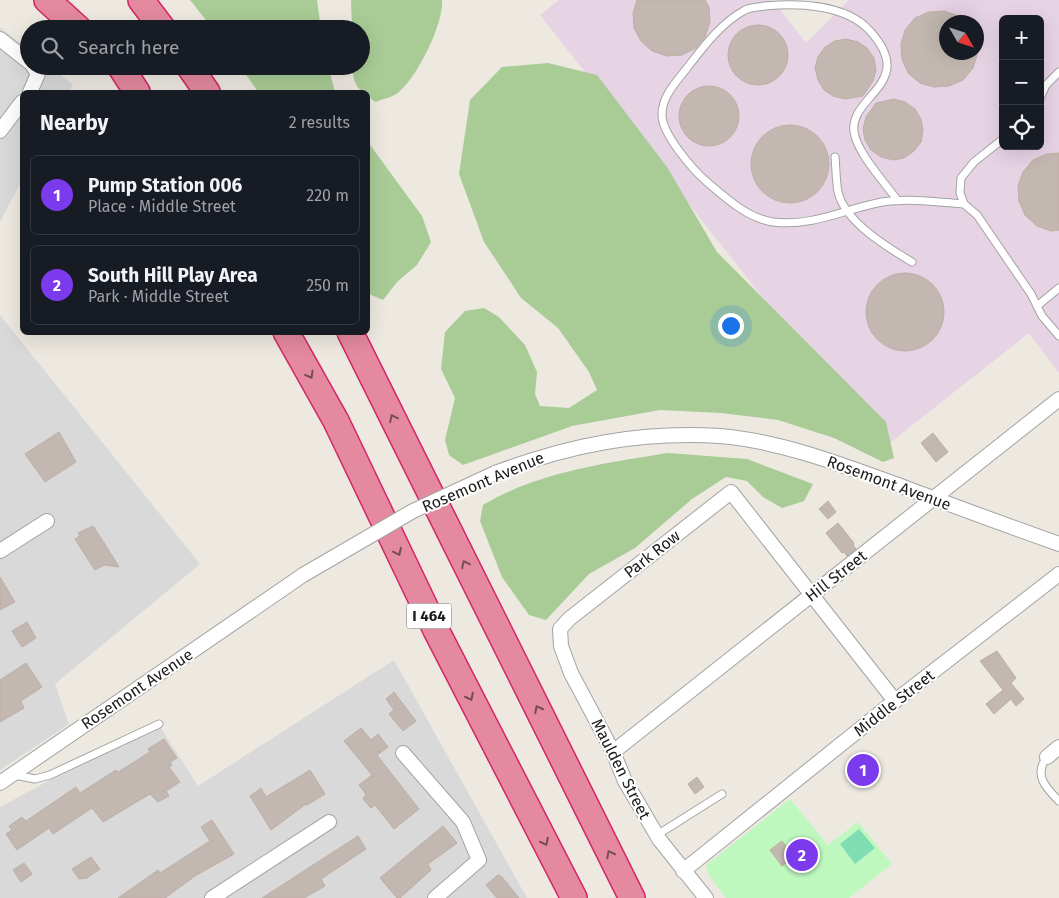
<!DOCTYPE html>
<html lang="en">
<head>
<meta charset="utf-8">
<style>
	body { margin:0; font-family:"Fira Sans",sans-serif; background:#20242c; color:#f1f3f6 }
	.controls { position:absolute; right:15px; top:15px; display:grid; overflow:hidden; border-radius:8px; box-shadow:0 5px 20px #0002 }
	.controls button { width:45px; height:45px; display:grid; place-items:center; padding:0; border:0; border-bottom:1px solid #363941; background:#171b24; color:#f1f3f6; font:25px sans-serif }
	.compass { position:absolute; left:939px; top:15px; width:45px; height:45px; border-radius:50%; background:#171b24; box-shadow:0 5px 20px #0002; rotate:129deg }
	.you { position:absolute; left:730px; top:325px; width:18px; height:18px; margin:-12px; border:4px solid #fff; border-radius:50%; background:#1a73e8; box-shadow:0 0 0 8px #1a73e833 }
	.badge { display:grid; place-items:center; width:32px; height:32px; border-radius:50%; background:#7c3aed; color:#fff; font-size:16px; font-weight:700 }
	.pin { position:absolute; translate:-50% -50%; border:2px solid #fff; box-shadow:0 1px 5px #0006 }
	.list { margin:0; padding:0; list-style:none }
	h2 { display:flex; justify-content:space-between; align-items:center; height:65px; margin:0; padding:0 20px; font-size:21px }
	h2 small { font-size:16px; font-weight:400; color:#9ea1a6 }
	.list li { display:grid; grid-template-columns:32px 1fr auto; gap:15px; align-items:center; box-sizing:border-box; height:80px; margin:0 10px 10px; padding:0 10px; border:1px solid #363941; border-radius:8px }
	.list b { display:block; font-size:19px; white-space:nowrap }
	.list p { margin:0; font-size:16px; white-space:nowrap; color:#9ea1a6 }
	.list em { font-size:16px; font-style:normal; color:#9ea1a6 }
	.icon { flex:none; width:28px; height:28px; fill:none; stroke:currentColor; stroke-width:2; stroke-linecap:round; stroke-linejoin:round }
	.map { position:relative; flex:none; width:1059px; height:898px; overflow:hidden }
	.search { position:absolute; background:#171b24; box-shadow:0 5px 20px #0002; left:20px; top:20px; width:350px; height:55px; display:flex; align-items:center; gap:12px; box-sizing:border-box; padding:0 18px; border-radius:28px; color:#9ea1a6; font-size:19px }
	.panel { position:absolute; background:#171b24; box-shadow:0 5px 20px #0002; left:20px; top:90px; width:350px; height:245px; border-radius:8px }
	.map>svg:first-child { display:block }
	.residential { fill:#dad9d9 }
	.industrial { fill:#e6d3e4; fill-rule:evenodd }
	.forest { fill:#a9cc96 }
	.park { fill:#bef8bf }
	.pitch { fill:#80dcb3 }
	.building { fill:#c2b8b1; stroke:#beaea4 }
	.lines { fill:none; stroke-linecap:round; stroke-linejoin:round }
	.service-casing { stroke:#a3a3a3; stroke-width:9 }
	.minor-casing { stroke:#a3a3a3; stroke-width:16 }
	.motorway-casing { stroke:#d3266b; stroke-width:28 }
	.service { stroke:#fff; stroke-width:7 }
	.minor { stroke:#fff; stroke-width:14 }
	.motorway { stroke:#e4899f; stroke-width:25 }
	.minor-bridge-casing { stroke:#a3a3a3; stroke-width:16; stroke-linecap:butt }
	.minor-bridge { stroke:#fff; stroke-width:14 }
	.oneway { stroke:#764d57 }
	.labels { text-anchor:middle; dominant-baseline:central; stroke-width:4; stroke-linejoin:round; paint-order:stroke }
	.shield { fill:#fff; stroke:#606060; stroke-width:1 }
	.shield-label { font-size:15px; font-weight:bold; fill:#1c1c1c }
	.street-label { font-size:16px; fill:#1c1c1c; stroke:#fff }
</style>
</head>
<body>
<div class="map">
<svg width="1059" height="898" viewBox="0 0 1059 898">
	<rect width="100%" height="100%" fill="#ede9e1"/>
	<g class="residential">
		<path d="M0,27L29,50V66H49L73,85L69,92H22V180L0,222Z"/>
		<path d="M0,315L200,564L55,684L69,724L0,770Z"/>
		<path d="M394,660L527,898H0V807L157,722L198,786Z"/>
	</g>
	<path class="industrial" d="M559,0H773L806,43L849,0H1059V373L1029,333L882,449L540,15ZM1003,19H1040V146H1003ZM946,22H976V52H946Z"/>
	<g class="forest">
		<path d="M190,0H317L321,29H213Z"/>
		<path d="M351,0H442C444,23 418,75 400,91C395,97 383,99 375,102L368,96V92C354,92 354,76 351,66H361V29H352Z"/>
		<path d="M548,63L597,75L667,167L717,252L886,422L894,458L883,462L834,438L778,420L721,413L660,410L572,426L463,465L449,455L445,440L455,398L441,369L445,332L465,311L484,308L499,317L525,345L537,372L535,394L540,406L569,408L597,390L589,372L558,328L521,298L484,242L459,174L470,100L502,67Z"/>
		<path d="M240,66H328L335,92H258Z"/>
		<path d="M368,142L422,216L431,242L417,265L398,281L383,300L369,294L368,290Z"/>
		<path d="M668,453L747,459L813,484L804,501L782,508L763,497L747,481L726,477L692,499L635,548L589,574L546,620L529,615L502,577L480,521L483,505C538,472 606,463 668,453Z"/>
	</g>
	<path class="park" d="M790,799L828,845L858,822L892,864L849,898H726L709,876L706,865Z"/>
	<path class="pitch" d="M859,829L875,848L855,864L840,844Z"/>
	<g class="building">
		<path d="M637,0H705L709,7L710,22L705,37L696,48L682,55L667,56L652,51L641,41L634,28L633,13Z"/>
		<path d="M944,11L974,21L973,22H946V52H978L973,68L963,80L949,86L934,87L920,83L908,73L902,59L901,44L905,30L915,18L929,12Z"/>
		<circle cx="758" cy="55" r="30"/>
		<path d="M846,39L858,42L867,48L874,58L876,70L873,81L863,96L845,99L833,96L824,90L818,80L815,68L818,57L825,47L835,41Z"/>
		<circle cx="709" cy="116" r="30"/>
		<path d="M894,99L905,102L915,109L921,119L923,130L921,142L914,151L904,158L893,160L881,157L871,150L865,140L863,129L866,117L876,103Z"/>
		<circle cx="790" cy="164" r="39"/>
		<path d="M1059,153V230L1051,231L1037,226L1025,215L1019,201L1018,186L1023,172L1033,160L1047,154Z"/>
		<circle cx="905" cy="312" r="39"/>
		<path d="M59,432L76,462L45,482L25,454Z"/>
		<path d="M933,433L948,452L936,462L921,443Z"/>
		<path d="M828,501L836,512L828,519L819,509Z"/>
		<path d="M838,523L854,543L853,545L856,549L847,556L844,552L842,553L826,533Z"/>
		<path d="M93,526L108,549L119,567L104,565L95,570L91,564L75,539L80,536L78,533Z"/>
		<path d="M0,577L15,602L0,610Z"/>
		<path d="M27,622L36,638L22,647L12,631Z"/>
		<path d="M997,651L1016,678L1011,683L1024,699L1016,706L1011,699L994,714L986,704L1003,690L980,661Z"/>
		<path d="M26,663L42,687L21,701L24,708L0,722V680Z"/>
		<path d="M394,692L416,721L403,731L389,714L394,710L386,699Z"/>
		<path d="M361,728L371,740L378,734L388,747L377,755L419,809L394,829L375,805L371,808L363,799L366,794L359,785L372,775L344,741Z"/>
		<path d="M164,739L177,758L170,762L172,765L169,767L180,782L166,791L169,796L158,802L150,794L103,822L92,808L53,834L49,828L17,850L6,834L12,830L9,826L22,817L26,821L76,787L80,793L116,770L118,772L150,752L148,749Z"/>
		<path d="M310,770L325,794L307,805L306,804L271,830L250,796L261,788L266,797Z"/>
		<path d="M697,777L704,787L695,794L688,784Z"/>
		<path d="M212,820L234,854L195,876L165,898H118L158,870L160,873L210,841L201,827Z"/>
		<path d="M443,826L457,843L428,864L431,870L400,898H397L380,878Z"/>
		<path d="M358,836L366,849L321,879L325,886L304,898H262Z"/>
		<path d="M782,841L794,857L782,866L770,850Z"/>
		<path d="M91,857L100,869L87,878L79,879L72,869Z"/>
		<path d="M24,863L32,874L21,882L13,870Z"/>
		<path d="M498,875L502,877L519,898H497L486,885Z"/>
	</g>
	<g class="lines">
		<defs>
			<g id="service">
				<path d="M1040,98L1046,85L1059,72"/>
				<path d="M1003,139L974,162L961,178L960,193L964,204L977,215L1031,294L1042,316L1059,336"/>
				<path d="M835,157C836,168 836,181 838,192C845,222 887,247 912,262"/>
				<path d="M898,201C886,184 857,153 854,132C849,95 918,84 870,31C846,4 798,3 765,6C759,7 751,7 745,10C721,23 704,46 687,68C677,81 662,96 662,114C661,133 693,170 707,182C726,198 747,218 773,222C812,227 845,209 882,202C908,198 938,202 964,204"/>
				<path d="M1037,306L1059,288"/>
				<path d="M1047,757C1033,775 1046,788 1059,801"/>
				<path d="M14,775L35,779L50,775L159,724"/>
				<path d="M657,835L722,794"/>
			</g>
			<g id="minor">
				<path d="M0,39L29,62"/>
				<path d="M30,92L38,74L33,66"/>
				<path d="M0,131L22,102"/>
				<path d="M495,473C570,445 640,431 720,436C782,441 848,467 906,488C957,507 1008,526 1059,544"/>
				<path d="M0,551L47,521"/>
				<path d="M613,752L1059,399"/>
				<path d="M403,753L463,822L479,860L435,898"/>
				<path d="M1047,757L1059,747"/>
				<path d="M0,783L303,575"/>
				<path d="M683,871L895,701L1059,574"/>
				<path d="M212,898L329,822"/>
				<path d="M706,898L659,839L625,781L613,752L571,673L561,646L560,629L569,619L731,492L895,701"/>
			</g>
			<g id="motorway">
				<path d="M47,0L79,29"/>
				<path d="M141,0L163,29"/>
				<path d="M120,66L137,92"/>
				<path d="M189,66L207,92"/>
				<path d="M286,332L336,421L436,630L574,898"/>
				<path d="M350,332L632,898"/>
			</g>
		</defs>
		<use href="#service" class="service-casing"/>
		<use href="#minor" class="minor-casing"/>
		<use href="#motorway" class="motorway-casing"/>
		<use href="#service" class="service"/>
		<use href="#minor" class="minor"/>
		<use href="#motorway" class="motorway"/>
		<defs>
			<path id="minor-bridge" d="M303,575L413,511L495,473"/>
		</defs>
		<use href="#minor-bridge" class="minor-bridge-casing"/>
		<use href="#minor-bridge" class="minor-bridge"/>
	</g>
	<defs><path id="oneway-chevron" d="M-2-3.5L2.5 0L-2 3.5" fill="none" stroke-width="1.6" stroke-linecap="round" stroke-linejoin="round" transform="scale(1.25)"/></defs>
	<g class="oneway">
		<use href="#oneway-chevron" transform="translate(310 375) rotate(61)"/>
		<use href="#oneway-chevron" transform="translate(393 418) rotate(-116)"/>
		<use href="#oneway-chevron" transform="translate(398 552) rotate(64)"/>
		<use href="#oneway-chevron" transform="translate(465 564) rotate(-116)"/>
		<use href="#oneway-chevron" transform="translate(470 697) rotate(63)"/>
		<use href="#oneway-chevron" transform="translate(538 709) rotate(-117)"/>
		<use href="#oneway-chevron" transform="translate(545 842) rotate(63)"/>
		<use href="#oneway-chevron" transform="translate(610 854) rotate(-117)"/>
	</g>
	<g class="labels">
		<rect class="shield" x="406.5" y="603.5" width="45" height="25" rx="4"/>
		<g class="shield-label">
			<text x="429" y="616">I 464</text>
		</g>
		<g class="street-label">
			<text transform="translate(483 482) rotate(-23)">Rosemont Avenue</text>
			<text transform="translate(889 483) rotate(20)">Rosemont Avenue</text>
			<text transform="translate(652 554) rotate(-38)">Park Row</text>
			<text transform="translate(836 576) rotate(-38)">Hill Street</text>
			<text transform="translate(137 689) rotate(-34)">Rosemont Avenue</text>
			<text transform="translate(894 703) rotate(-38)">Middle Street</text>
			<text transform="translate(621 769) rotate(63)">Maulden Street</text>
		</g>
	</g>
</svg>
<div class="controls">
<button>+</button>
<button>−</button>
<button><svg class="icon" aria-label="locate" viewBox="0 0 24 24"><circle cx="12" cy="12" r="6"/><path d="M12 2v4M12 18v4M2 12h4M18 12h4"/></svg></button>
</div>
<svg class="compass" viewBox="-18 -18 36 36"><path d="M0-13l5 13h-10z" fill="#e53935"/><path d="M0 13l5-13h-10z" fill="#9ea1a6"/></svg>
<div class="you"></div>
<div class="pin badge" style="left:863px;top:770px">1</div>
<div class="pin badge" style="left:802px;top:855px">2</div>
<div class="search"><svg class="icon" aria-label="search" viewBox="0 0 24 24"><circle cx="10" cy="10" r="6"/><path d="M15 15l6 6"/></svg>Search here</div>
<section class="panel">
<h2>Nearby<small>2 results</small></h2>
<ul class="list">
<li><span class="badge">1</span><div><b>Pump Station 006</b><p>Place · Middle Street</p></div><em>220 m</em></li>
<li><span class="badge">2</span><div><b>South Hill Play Area</b><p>Park · Middle Street</p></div><em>250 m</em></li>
</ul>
</section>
</div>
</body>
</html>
